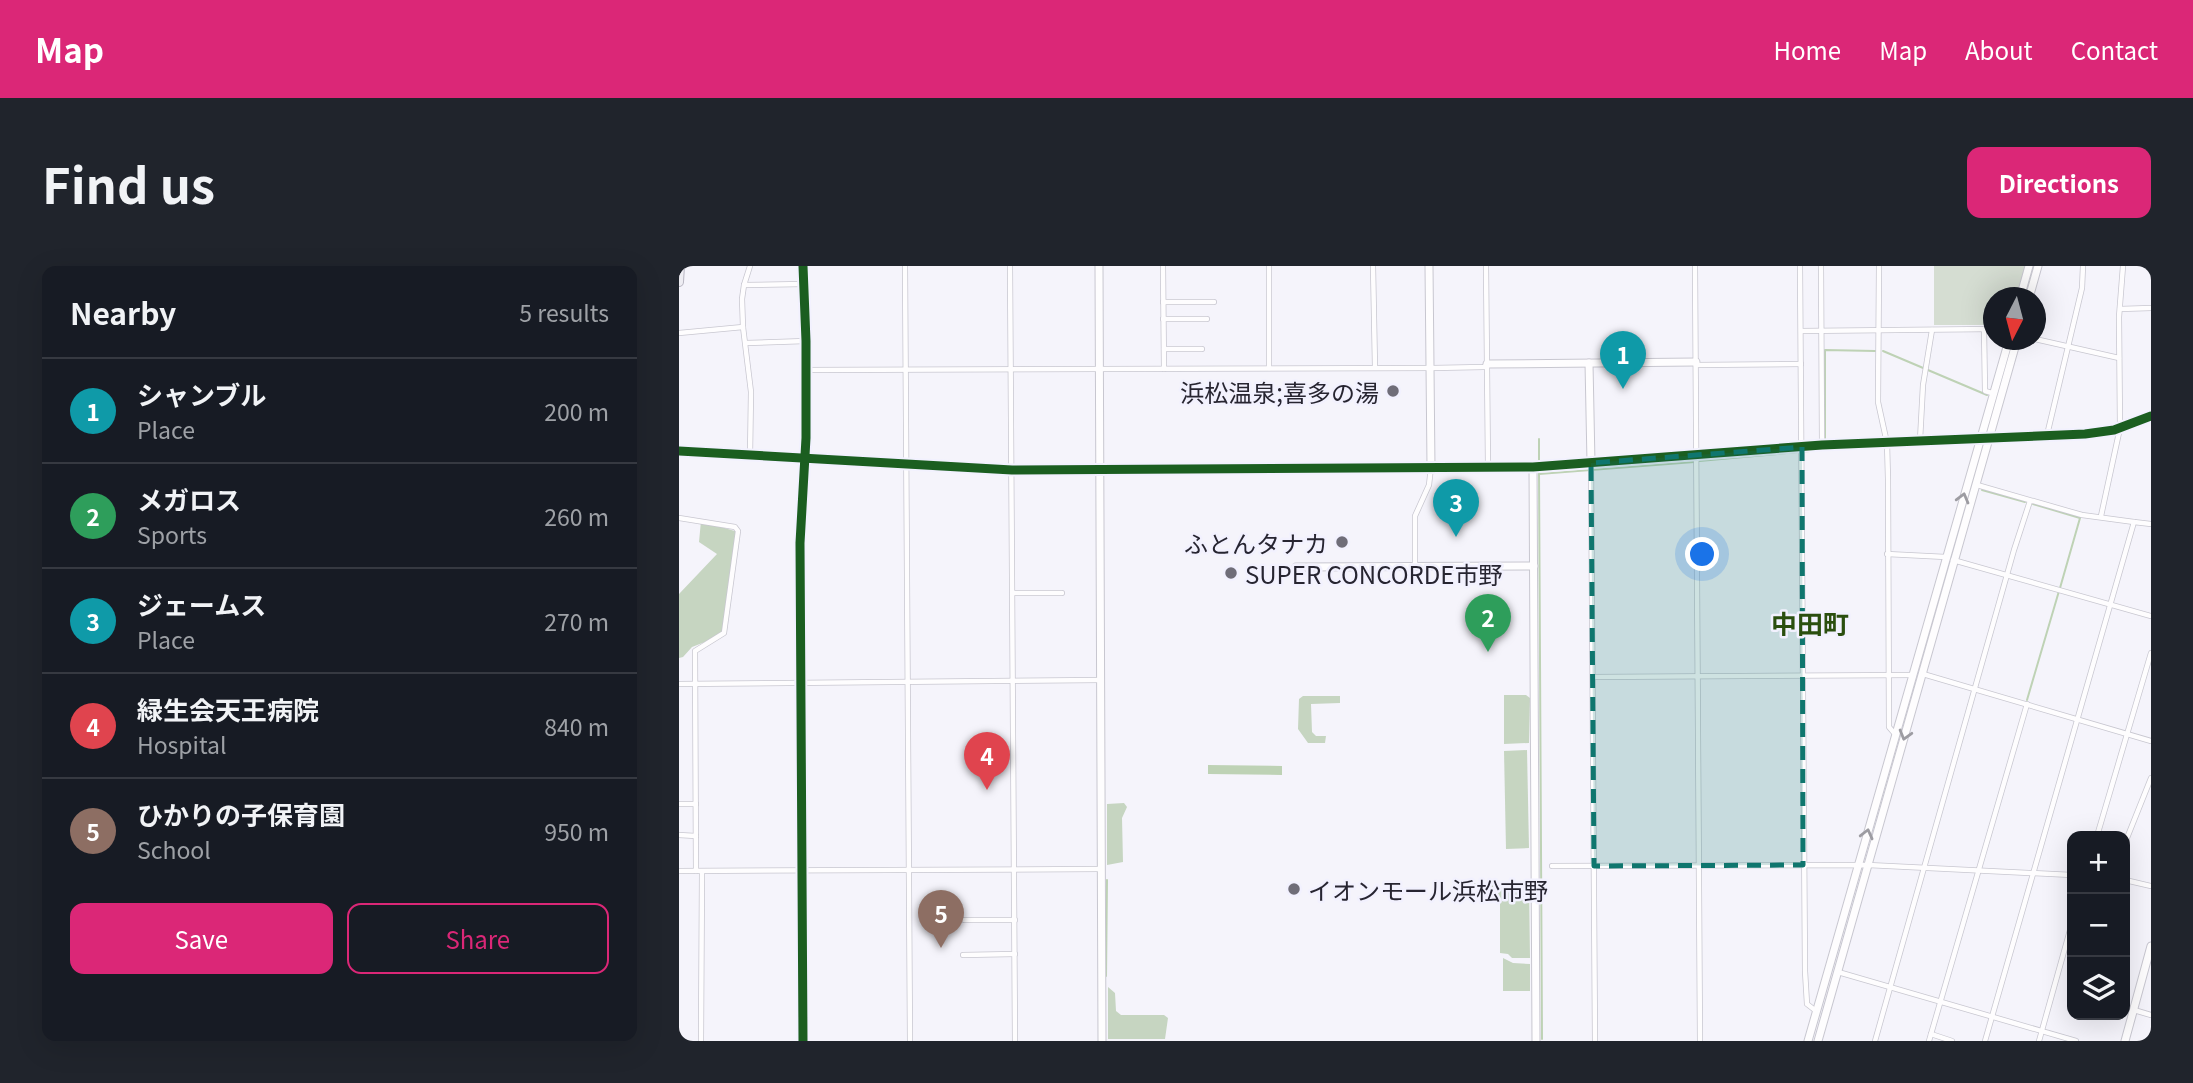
<!DOCTYPE html>
<html lang="en">
<head>
<meta charset="utf-8">
<style>
	body { margin:0; font-family:Georgia,"Noto Sans JP",serif; background:#20242c; color:#f1f3f6 }
	.controls { position:absolute; right:21px; bottom:21px; display:grid; overflow:hidden; border-radius:14px; box-shadow:0 7px 28px #0002 }
	.controls button { width:63px; height:63px; display:grid; place-items:center; padding:0; border:0; border-bottom:2px solid #363941; background:#171b24; color:#f1f3f6; font:35px sans-serif }
	.compass { position:absolute; left:1304px; top:21px; width:63px; height:63px; border-radius:50%; background:#171b24; box-shadow:0 7px 28px #0002; rotate:186deg }
	.you { position:absolute; left:1024px; top:289px; width:24px; height:24px; margin:-18px; border:5px solid #fff; border-radius:50%; background:#1a73e8; box-shadow:0 0 0 10px #1a73e833 }
	.badge { display:grid; place-items:center; width:46px; height:46px; border-radius:50%; background:#db2777; color:#fff; font-size:23px; font-weight:700 }
	.pin { position:absolute; translate:-50% -58px; filter:drop-shadow(0 2px 4px #0008) }
	.pin::after { content:''; position:absolute; top:37px; width:24px; height:21px; background:inherit; clip-path:polygon(0 0,100% 0,50% 100%) }
	.list { margin:0; padding:0; list-style:none }
	h2 { display:flex; justify-content:space-between; align-items:center; height:91px; margin:0; padding:0 28px; font-size:30px }
	h2 small { font-size:23px; font-weight:400; color:#9ea1a6 }
	.list li { display:grid; grid-template-columns:46px 1fr auto; gap:21px; align-items:center; box-sizing:border-box; height:105px; padding:0 28px; border-top:2px solid #363941 }
	.list b { display:block; font-size:26px; white-space:nowrap }
	.list p { margin:0; font-size:23px; white-space:nowrap; color:#9ea1a6 }
	.list em { font-size:23px; font-style:normal; color:#9ea1a6 }
	.actions { display:flex; gap:14px; padding:21px 28px }
	.actions a { flex:1; padding:16px 0; border:2px solid #db2777; border-radius:14px; text-align:center; font-size:24px; color:#db2777 }
	.actions .main { background:#db2777; color:#fff }
	.icon { flex:none; width:38px; height:38px; fill:none; stroke:currentColor; stroke-width:2; stroke-linecap:round; stroke-linejoin:round }
	.map { position:relative; flex:none; width:1472px; height:775px; overflow:hidden; border-radius:14px }
	header { display:flex; align-items:center; gap:42px; box-sizing:border-box; height:98px; padding:0 35px; background:#db2777; color:#fff }
	header strong { font-size:33px }
	nav { display:flex; gap:38px; margin-inline-start:auto; font-size:24px }
	.intro { display:flex; align-items:center; justify-content:space-between; box-sizing:border-box; height:168px; padding:0 42px }
	h1 { margin:0; font-size:49px }
	.button { padding:18px 32px; border-radius:14px; background:#db2777; color:#fff; font-size:24px; font-weight:700 }
	main { display:flex; gap:42px; padding:0 42px }
	aside { flex:1; background:#171b24; border-radius:14px; box-shadow:0 7px 28px #0002 }
	.map>svg:first-child { display:block }
	.green { fill:#d5ddd2 }
	.forest { fill:#c6d5c1 }
	.water { fill:#bed2b5 }
	.lines { fill:none; stroke-linecap:round; stroke-linejoin:round }
	.stream { stroke:#bed2b5; stroke-width:2 }
	.street-casing { stroke:#c8c7d0; stroke-width:6 }
	.secondary-casing { stroke:#c8c7d0; stroke-width:9 }
	.primary-casing { stroke:#b7b5c1; stroke-width:10 }
	.street { stroke:#fefdfe; stroke-width:4.5 }
	.secondary { stroke:#fefdfe; stroke-width:7 }
	.primary { stroke:#eeedf3; stroke-width:8 }
	.cycleway-casing { stroke:#f2f1fe; stroke-width:13 }
	.cycleway { stroke:#1b5e20; stroke-width:9 }
	.oneway { stroke:#9d9ca2 }
	.marked { fill:#0f766e; fill-opacity:0.2; stroke:#0f766e; stroke-width:5; stroke-dasharray:14 9; stroke-linejoin:round }
	.poi-dot { fill:#6f6d78; stroke:#f2f1fe; stroke-width:2.5 }
	.labels { text-anchor:middle; dominant-baseline:central; stroke-width:5; stroke-linejoin:round; paint-order:stroke }
	.poi-label { font-size:24px; fill:#272531; stroke:#f2f1fe; text-anchor:end }
	.neighbourhood-label { font-size:26px; font-weight:bold; fill:#2b4f0f; stroke:#f2f1fe }
</style>
</head>
<body>
<header>
<strong>Map</strong>
<nav><a>Home</a><a>Map</a><a>About</a><a>Contact</a></nav>
</header>
<div class="intro"><h1>Find us</h1><a class="button">Directions</a></div>
<main>
<aside>
<h2>Nearby<small>5 results</small></h2>
<ul class="list">
<li><span class="badge" style="background:#0f9aa8">1</span><div><b>シャンブル</b><p>Place</p></div><em>200 m</em></li>
<li><span class="badge" style="background:#2e9e5b">2</span><div><b>メガロス</b><p>Sports</p></div><em>260 m</em></li>
<li><span class="badge" style="background:#0f9aa8">3</span><div><b>ジェームス</b><p>Place</p></div><em>270 m</em></li>
<li><span class="badge" style="background:#e0444e">4</span><div><b>緑生会天王病院</b><p>Hospital</p></div><em>840 m</em></li>
<li><span class="badge" style="background:#8d6e63">5</span><div><b>ひかりの子保育園</b><p>School</p></div><em>950 m</em></li>
</ul>
<div class="actions"><a class="main">Save</a><a>Share</a></div>
</aside>
<div class="map">
<svg width="1472" height="775" viewBox="0 0 1472 775">
	<rect width="100%" height="100%" fill="#f5f4fb"/>
	<path class="green" d="M1255,0H1349L1340,31L1314,32V59H1255Z"/>
	<g class="forest">
		<path d="M22,255L59,266L44,369L13,381L4,391L0,392V328L38,288L20,276Z"/>
		<path d="M825,429H847L851,432L850,477L825,478Z"/>
		<path d="M624,430H661V437L632,438L633,466L637,470H647L646,477H629L619,463L620,433Z"/>
		<path d="M848,484L850,582L827,583L825,485Z"/>
		<path d="M445,537L448,541L443,552L444,596L428,599V538Z"/>
		<path d="M795,617H850L851,692H833L829,688L821,687V633H806V623H791Z"/>
		<path d="M824,692L834,697L851,698V725H824Z"/>
		<path d="M429,721L436,727L437,745L442,749H485L489,752L486,773H429Z"/>
	</g>
	<path class="water" d="M529,499L603,500V509L529,508Z"/>
	<g class="lines">
		<g class="stream">
			<path d="M1204,85L1308,129"/>
			<path d="M1146,177V84L1196,85"/>
			<path d="M1125,186L1146,182"/>
			<path d="M1020,195L1119,186"/>
			<path d="M860,198V173"/>
			<path d="M860,203L863,773"/>
			<path d="M860,208L1015,196"/>
			<path d="M1303,224L1346,236"/>
			<path d="M1354,238L1401,252L1381,322"/>
			<path d="M1348,434L1380,325"/>
			<path d="M427,710L428,614"/>
		</g>
		<defs>
			<g id="street">
				<path d="M124,0L127,75L126,191"/>
				<path d="M226,0L231,775"/>
				<path d="M331,0L336,775"/>
				<path d="M484,0L485,103"/>
				<path d="M590,0V102"/>
				<path d="M694,0L696,101"/>
				<path d="M807,0L809,200"/>
				<path d="M1016,0L1021,775"/>
				<path d="M1121,0L1126,705L1128,738L1137,745"/>
				<path d="M1142,0L1143,179"/>
				<path d="M1200,0L1199,136L1208,177L1209,213L1210,461L1216,468"/>
				<path d="M65,19L125,18"/>
				<path d="M484,36H535"/>
				<path d="M1441,43L1472,42"/>
				<path d="M484,53H528"/>
				<path d="M1305,63L1306,125L1313,127"/>
				<path d="M1122,65L1314,63"/>
				<path d="M0,67L64,61"/>
				<path d="M1356,73L1440,92"/>
				<path d="M67,77L127,75"/>
				<path d="M485,83H523"/>
				<path d="M1017,99L1122,98"/>
				<path d="M421,103L754,102L805,101L808,98"/>
				<path d="M126,104L420,103"/>
				<path d="M1368,169L1403,22L1404,0"/>
				<path d="M1241,174L1244,119L1253,64"/>
				<path d="M71,190L72,126L64,61L63,33L65,19L71,0"/>
				<path d="M912,197L916,775"/>
				<path d="M1298,219L1403,249L1455,256"/>
				<path d="M1422,250L1441,162L1440,51L1444,0"/>
				<path d="M0,252L56,261L59,265L45,367L16,385L17,605"/>
				<path d="M1208,288L1267,291"/>
				<path d="M1274,294L1472,350"/>
				<path d="M736,300V250L750,219L752,201"/>
				<path d="M334,327H383"/>
				<path d="M1244,408L1472,475"/>
				<path d="M914,411L1233,409"/>
				<path d="M0,418L422,414"/>
				<path d="M0,538H17"/>
				<path d="M0,569L17,570"/>
				<path d="M1418,570L1472,387"/>
				<path d="M1446,577L1472,512"/>
				<path d="M873,600L1189,599L1393,609"/>
				<path d="M0,605L421,603"/>
				<path d="M1446,614L1472,620"/>
				<path d="M285,654H336"/>
				<path d="M284,689L336,688"/>
				<path d="M1159,706L1397,775"/>
				<path d="M1455,744L1472,749"/>
				<path d="M1252,768L1273,775"/>
				<path d="M22,775L23,606"/>
				<path d="M1196,775L1335,284L1351,235"/>
				<path d="M1250,775L1348,438"/>
				<path d="M1306,775L1455,256L1472,258"/>
				<path d="M1360,775L1393,657"/>
			</g>
			<g id="secondary">
				<path d="M420,0L423,775"/>
				<path d="M750,0L752,201"/>
				<path d="M1341,32L1350,0"/>
				<path d="M1350,32L1359,0"/>
				<path d="M910,97L912,197"/>
				<path d="M808,98L1017,96"/>
				<path d="M0,185L333,204L854,201L1143,179L1406,168L1435,164L1472,150"/>
				<path d="M854,201L857,775"/>
				<path d="M617,301L855,300"/>
				<path d="M124,775L121,277L126,193"/>
				<path d="M1129,775L1330,74"/>
				<path d="M1139,775L1338,74"/>
				<path d="M1446,775L1472,680"/>
			</g>
			<path id="primary" d="M0,16L1,0"/>
		</defs>
		<use href="#street" class="street-casing"/>
		<use href="#secondary" class="secondary-casing"/>
		<use href="#primary" class="primary-casing"/>
		<use href="#street" class="street"/>
		<use href="#secondary" class="secondary"/>
		<use href="#primary" class="primary"/>
		<defs>
			<g id="cycleway">
				<path d="M124,0L127,75V172L121,277L124,775"/>
				<path d="M0,185L333,204L854,201L1143,179L1406,168L1435,164L1472,150"/>
			</g>
		</defs>
		<use href="#cycleway" class="cycleway-casing"/>
		<use href="#cycleway" class="cycleway"/>
	</g>
	<defs><path id="oneway-chevron" d="M-2-3.5L2.5 0L-2 3.5" fill="none" stroke-width="1.6" stroke-linecap="round" stroke-linejoin="round" transform="scale(1.75)"/></defs>
	<g class="oneway">
		<use href="#oneway-chevron" transform="translate(1284 232) rotate(-75)"/>
		<use href="#oneway-chevron" transform="translate(1226 469) rotate(106)"/>
		<use href="#oneway-chevron" transform="translate(1188 568) rotate(-76)"/>
	</g>
	<path class="marked" d="M1123,181L1124,599L915,600L912,197Z"/>
	<g class="poi-dot">
		<circle cx="714" cy="125" r="7"/>
		<circle cx="663" cy="276" r="7"/>
		<circle cx="552" cy="307" r="7"/>
		<circle cx="615" cy="623" r="7"/>
	</g>
	<g class="labels">
		<g class="poi-label">
			<text x="700" y="125">浜松温泉;喜多の湯</text>
			<text x="649" y="276">ふとんタナカ</text>
			<text x="566" y="307" text-anchor="start">SUPER CONCORDE市野</text>
			<text x="629" y="623" text-anchor="start">イオンモール浜松市野</text>
		</g>
		<g class="neighbourhood-label">
			<text x="1131" y="356">中田町</text>
		</g>
	</g>
</svg>
<div class="controls">
<button>+</button>
<button>−</button>
<button><svg class="icon" aria-label="layers" viewBox="0 0 24 24"><path d="M12 4l9 5-9 5-9-5zM3 14l9 5 9-5"/></svg></button>
</div>
<svg class="compass" viewBox="-18 -18 36 36"><path d="M0-13l5 13h-10z" fill="#e53935"/><path d="M0 13l5-13h-10z" fill="#9ea1a6"/></svg>
<div class="you"></div>
<div class="pin badge" style="left:944px;top:123px;background:#0f9aa8">1</div>
<div class="pin badge" style="left:809px;top:386px;background:#2e9e5b">2</div>
<div class="pin badge" style="left:777px;top:271px;background:#0f9aa8">3</div>
<div class="pin badge" style="left:308px;top:524px;background:#e0444e">4</div>
<div class="pin badge" style="left:262px;top:682px;background:#8d6e63">5</div>
</div>
</main>
</body>
</html>
